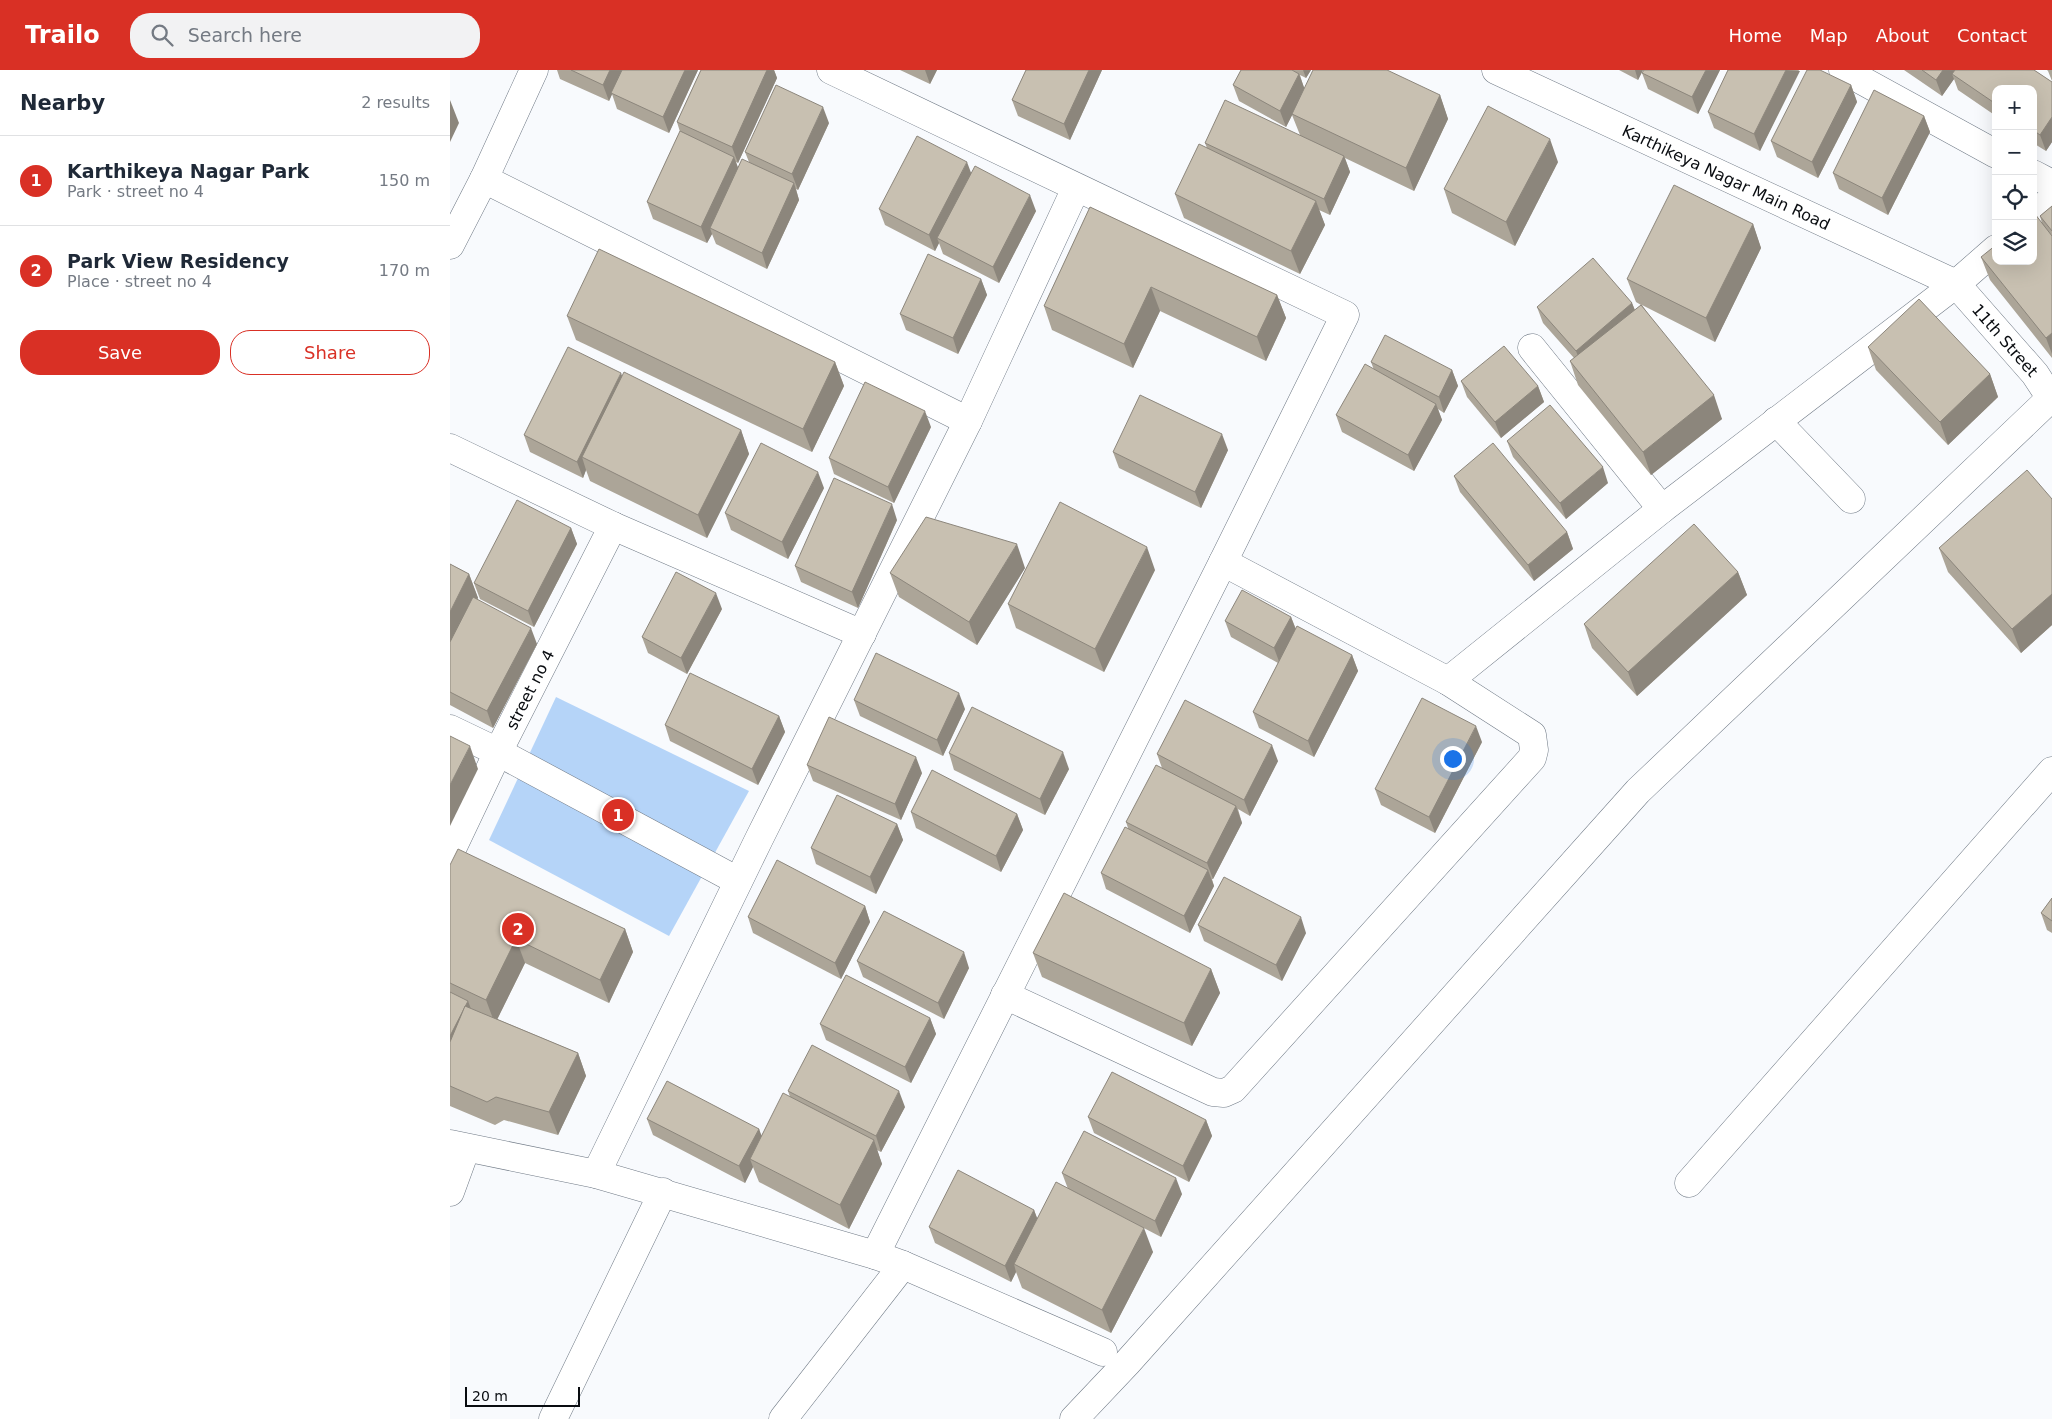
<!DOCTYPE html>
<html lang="en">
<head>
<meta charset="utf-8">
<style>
	body { margin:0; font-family:"DejaVu Sans",sans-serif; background:#f2f2f3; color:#1f2937 }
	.controls { position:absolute; right:15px; top:15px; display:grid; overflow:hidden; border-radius:10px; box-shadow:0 5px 20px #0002 }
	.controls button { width:45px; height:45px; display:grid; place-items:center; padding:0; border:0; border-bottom:1px solid #e0e1e3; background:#fff; color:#1f2937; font:25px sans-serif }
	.scale { position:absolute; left:15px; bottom:12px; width:115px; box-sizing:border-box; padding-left:5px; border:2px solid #090c10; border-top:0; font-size:14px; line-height:18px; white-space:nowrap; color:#090c10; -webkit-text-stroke:4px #f8fafd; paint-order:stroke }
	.you { position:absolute; left:1002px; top:688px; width:18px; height:18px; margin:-12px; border:4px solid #fff; border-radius:50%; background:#1a73e8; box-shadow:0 0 0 8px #1a73e833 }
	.badge { display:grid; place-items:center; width:32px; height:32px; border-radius:50%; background:#d93025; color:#fff; font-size:16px; font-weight:700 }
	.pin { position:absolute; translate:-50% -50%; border:2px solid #fff; box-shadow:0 1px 5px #0006 }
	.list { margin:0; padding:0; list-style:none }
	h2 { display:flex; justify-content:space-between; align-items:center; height:65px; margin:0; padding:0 20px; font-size:21px }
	h2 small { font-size:16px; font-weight:400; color:#747a83 }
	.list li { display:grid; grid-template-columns:32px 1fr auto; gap:15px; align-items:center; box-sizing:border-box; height:90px; padding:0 20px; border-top:1px solid #e0e1e3 }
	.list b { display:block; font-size:19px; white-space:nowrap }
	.list p { margin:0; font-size:16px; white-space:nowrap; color:#747a83 }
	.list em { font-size:16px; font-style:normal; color:#747a83 }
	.actions { display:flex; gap:10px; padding:15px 20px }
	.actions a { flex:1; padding:11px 0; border:1px solid #d93025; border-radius:20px; text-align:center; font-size:18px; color:#d93025 }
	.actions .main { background:#d93025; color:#fff }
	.icon { flex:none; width:28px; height:28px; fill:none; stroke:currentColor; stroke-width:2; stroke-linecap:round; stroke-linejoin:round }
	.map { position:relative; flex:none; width:1602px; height:1349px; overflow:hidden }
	header { display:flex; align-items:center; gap:30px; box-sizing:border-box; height:70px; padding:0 25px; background:#d93025; color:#fff }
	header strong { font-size:24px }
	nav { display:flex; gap:28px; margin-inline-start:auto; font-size:18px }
	.search { width:350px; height:45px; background:#f2f2f3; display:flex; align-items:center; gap:12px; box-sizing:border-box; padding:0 18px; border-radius:20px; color:#747a83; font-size:19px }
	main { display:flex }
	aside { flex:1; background:#fff }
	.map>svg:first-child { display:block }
	.green { fill:#b5d4f8 }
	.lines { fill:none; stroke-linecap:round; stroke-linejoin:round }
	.minor-casing { stroke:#707a86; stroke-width:29 }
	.tertiary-casing { stroke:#707a86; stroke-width:29 }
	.minor { stroke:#fff; stroke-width:28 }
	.tertiary { stroke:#fff; stroke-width:28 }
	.wall { fill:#aca598 }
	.shaded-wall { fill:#8c867c }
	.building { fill:#c8c0b1; stroke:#8c867c }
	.labels { text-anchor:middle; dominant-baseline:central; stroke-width:4.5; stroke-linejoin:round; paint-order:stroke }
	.street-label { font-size:16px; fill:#090c10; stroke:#f8fafd }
</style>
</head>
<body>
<header>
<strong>Trailo</strong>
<div class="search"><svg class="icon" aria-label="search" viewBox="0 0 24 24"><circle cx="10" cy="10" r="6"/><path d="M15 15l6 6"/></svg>Search here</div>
<nav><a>Home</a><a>Map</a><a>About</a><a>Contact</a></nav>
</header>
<main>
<aside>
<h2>Nearby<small>2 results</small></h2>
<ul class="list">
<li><span class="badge">1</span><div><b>Karthikeya Nagar Park</b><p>Park · street no 4</p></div><em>150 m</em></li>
<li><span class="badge">2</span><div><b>Park View Residency</b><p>Place · street no 4</p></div><em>170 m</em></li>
</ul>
<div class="actions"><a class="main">Save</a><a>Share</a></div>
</aside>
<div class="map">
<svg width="1602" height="1349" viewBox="0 0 1602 1349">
	<rect width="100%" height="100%" fill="#f8fafd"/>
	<path class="green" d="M106,627L299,721L219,866L39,770Z"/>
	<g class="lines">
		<defs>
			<g id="minor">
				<path d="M381,0L895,245L773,492L425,1185"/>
				<path d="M1393,0L1546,84"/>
				<path d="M1583,104L1602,114"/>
				<path d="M34,109L518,351"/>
				<path d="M1583,146L1602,129"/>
				<path d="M0,175L34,109L84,0"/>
				<path d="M1082,278L1212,439"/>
				<path d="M1326,351L1401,429"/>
				<path d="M0,378L163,456L412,564"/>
				<path d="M998,611L1212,439L1506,214L1546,179"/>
				<path d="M0,659L48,682L288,811"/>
				<path id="s1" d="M0,783L48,682L163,456"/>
				<path d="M555,925L763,1022L774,1023L783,1019L1082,688L1084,680L1082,665L998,611L773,492"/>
				<path d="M0,1074L146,1104L425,1185L453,1195L653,1282"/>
				<path d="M146,1104L309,769L518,351L626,118"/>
				<path d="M1239,1113L1602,701"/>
				<path d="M0,1122L16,1078"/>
				<path d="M103,1349L213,1122"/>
				<path d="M333,1349L453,1195"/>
				<path d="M624,1349L677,1293L1188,721L1601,328"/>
			</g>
			<g id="tertiary">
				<path id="s2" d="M1046,0L1506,214L1585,304L1602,330"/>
			</g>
		</defs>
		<use href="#minor" class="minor-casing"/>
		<use href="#tertiary" class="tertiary-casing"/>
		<use href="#minor" class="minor"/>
		<use href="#tertiary" class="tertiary"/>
	</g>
	<g class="wall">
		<path d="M107,0H248L219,63L167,39L162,24L159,31L110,9Z"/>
		<path d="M251,0H324L327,8L288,93L286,92L288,98L299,92L295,82L379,53L348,120L346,119L349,130L317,199L266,174L262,164L257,173L203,149L197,132L230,62L227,52Z"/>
		<path d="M450,0H487L480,14Z"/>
		<path d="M576,0H652L620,70L568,46L562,30Z"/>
		<path d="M791,0H861L856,8L850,5L854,18L990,25L998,49L964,121L895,88L900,102L880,145L869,140L875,155L850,204L734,148L725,124L757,78L755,73L850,65L842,45L836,57L789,31L783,15Z"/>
		<path d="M1169,0H1193L1188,10Z"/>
		<path d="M1270,0L1248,44L1198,19L1192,3Z"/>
		<path d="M1278,0H1349L1310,81L1264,58L1258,42Z"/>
		<path d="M1454,0H1584L1602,12V72L1596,81L1583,73V19H1546V46L1508,20L1504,9L1492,26Z"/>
		<path d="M1597,0H1602V11L1598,1Z"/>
		<path d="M1401,15L1407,32L1368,108L1327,87L1321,71Z"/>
		<path d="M1474,46L1480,62L1438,145L1389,119L1383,103Z"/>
		<path d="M1108,92L1065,176L1002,143L994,119Z"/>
		<path d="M521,104L586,141L549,213L493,184L489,173L485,181L435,155L429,139Z"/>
		<path d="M1602,136V288L1540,210L1531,187L1592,153L1590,146Z"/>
		<path d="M640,137L827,225L836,248L816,291L710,241L683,298L602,260L594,236Z"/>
		<path d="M1303,154L1311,178L1265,272L1192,235L1272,349L1201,405L1128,315L1120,291L1124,288L1093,253L1087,237L1182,233L1185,240L1191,235L1186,232L1177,209Z"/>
		<path d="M531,209L537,225L508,284L456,260L450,244Z"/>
		<path d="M117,246L385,292L394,316L362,382L126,270Z"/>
		<path d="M1418,277L1540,304L1548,327L1498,375L1426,300Z"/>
		<path d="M921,292L1002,300L1008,316L994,343L988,339L992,350L964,401L892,362L886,345L924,300Z"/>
		<path d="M172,306L291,360L299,384L257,468L140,411L136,400L133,408L80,382L74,365Z"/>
		<path d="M1011,311L1088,316L1094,332L1051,368L1017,327Z"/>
		<path d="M481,357L444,433L384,404L379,388Z"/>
		<path d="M1057,371L1158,413L1116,449L1063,387Z"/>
		<path d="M778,380L751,438L669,398L663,382Z"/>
		<path d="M1004,406L1117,462L1123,479L1084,511L1010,422Z"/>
		<path d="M374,418L338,489L281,460L275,443Z"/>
		<path d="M1602,429V555L1571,583L1498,502L1489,478Z"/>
		<path d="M447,450L408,538L351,512L345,496Z"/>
		<path d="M121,458L127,474L84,557L30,529L24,513Z"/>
		<path d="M0,494L19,504L28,528L27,529L87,574L43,658L0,635Z"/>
		<path d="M575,498L527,575L449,527L440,503Z"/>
		<path d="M705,500L654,602L566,558L558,534Z"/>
		<path d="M1288,502L1297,525L1187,626L1142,578L1134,554Z"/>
		<path d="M272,539L237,604L198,583L192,567Z"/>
		<path d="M841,547L846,559L902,585L908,601L864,687L809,658L803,642L828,593L781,567L775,551Z"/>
		<path d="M404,630L515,639L493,686L410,646Z"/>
		<path d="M329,646L335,662L308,715L220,671L215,655Z"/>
		<path d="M1032,672L985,763L931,735L925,719Z"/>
		<path d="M499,683L619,699L595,745L504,700Z"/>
		<path d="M707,684L828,691L800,746L788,739L792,753L763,809H762L764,816L740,863L656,819L651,803L678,758L676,752L712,698Z"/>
		<path d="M357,695L472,703L451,750L363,711Z"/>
		<path d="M461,742L567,744L573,760L551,802L466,758Z"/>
		<path d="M447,754L453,770L426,824L366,794L361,778Z"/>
		<path d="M0,795L175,859L183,882L159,933L75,893L47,949L128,983L136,1006L108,1065L54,1050L45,1055L0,1036Z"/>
		<path d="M1602,828V863L1597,860L1591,843Z"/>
		<path d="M415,836L420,852L391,909L303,863L298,847Z"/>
		<path d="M748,855L856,863L832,911L754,871Z"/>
		<path d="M583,883L761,899L770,923L742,976L592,907Z"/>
		<path d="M407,891L519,898L494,949L413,907Z"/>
		<path d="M480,948L486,964L461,1013L376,970L370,954Z"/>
		<path d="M338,1021L455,1037L431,1082L427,1080L432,1094L399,1159L309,1112L303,1097L295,1113L203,1065L197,1049L309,1059L311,1066L340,1027Z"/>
		<path d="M638,1047L756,1050L762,1066L739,1112L644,1063Z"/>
		<path d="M612,1103L732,1124L711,1167L669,1145L703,1182L661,1263L572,1218L566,1202L561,1212L485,1173L479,1157L584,1140L587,1148L618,1119Z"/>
	</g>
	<g class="shaded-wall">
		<path d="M160,0H173L159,31L153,15Z"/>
		<path d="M235,0H248L219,63L213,47Z"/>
		<path d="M317,0H324L327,8L288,93L282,77Z"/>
		<path d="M475,0H487L480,14Z"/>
		<path d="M639,0H652L620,70L614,54Z"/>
		<path d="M853,0H861L856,8Z"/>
		<path d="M1185,0H1193L1188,10Z"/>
		<path d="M1256,0H1270L1248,44L1242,27Z"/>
		<path d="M1336,0L1350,1L1310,81L1304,64Z"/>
		<path d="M1493,0H1510L1502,4L1504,9L1492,26L1486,10Z"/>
		<path d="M849,4L855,20L836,57L830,41Z"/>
		<path d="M1401,15L1407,32L1368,108L1362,92Z"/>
		<path d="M990,25L998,49L964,121L956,98Z"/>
		<path d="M0,30L9,53L0,72Z"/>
		<path d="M373,37L379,53L348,120L342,104Z"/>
		<path d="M1474,46L1480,62L1438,145L1432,128Z"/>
		<path d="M1602,47V72L1596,81L1590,65Z"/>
		<path d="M1100,69L1108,92L1065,176L1056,152Z"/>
		<path d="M894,86L900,102L880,145L874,129Z"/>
		<path d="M284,87L290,103L260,158L262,164L257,173L251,157Z"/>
		<path d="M517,92L523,108L487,168L489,173L485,181L479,165Z"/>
		<path d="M344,113L349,130L317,199L312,183Z"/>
		<path d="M580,125L586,141L549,213L543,197Z"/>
		<path d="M866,131L875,155L850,204L841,181Z"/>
		<path d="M1303,154L1311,178L1265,272L1256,248Z"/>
		<path d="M531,209L537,225L508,284L503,268Z"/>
		<path d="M701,217L710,241L683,298L674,274Z"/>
		<path d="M827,225L836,248L816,291L807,267Z"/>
		<path d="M1182,233L1188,249L1132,297L1126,281Z"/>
		<path d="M1602,263V284L1596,268Z"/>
		<path d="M385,292L394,316L362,382L353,359Z"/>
		<path d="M1002,300L1008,316L994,343L989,327Z"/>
		<path d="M171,303L177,319L132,387L136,400L133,408L127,392Z"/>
		<path d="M1540,304L1548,327L1498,375L1490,352Z"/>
		<path d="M1088,316L1094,332L1051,368L1045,352Z"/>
		<path d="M1264,325L1272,349L1201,405L1193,382Z"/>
		<path d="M986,334L992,350L964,401L958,385Z"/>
		<path d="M475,341L481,357L444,433L438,417Z"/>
		<path d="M291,360L299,384L257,468L248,445Z"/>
		<path d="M772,364L778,380L751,438L745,422Z"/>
		<path d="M1153,397L1158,413L1116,449L1110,433Z"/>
		<path d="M368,402L374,418L338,489L332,472Z"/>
		<path d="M442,434L447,450L408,538L402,522Z"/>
		<path d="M121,458L127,474L84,557L78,541Z"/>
		<path d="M1117,462L1123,479L1084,511L1078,495Z"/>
		<path d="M567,474L575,498L527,575L519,552Z"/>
		<path d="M697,477L705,500L654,602L645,579Z"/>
		<path d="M1288,502L1297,525L1187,626L1178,602Z"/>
		<path d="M19,504L28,528L0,582V542Z"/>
		<path d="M266,523L272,539L237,604L231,588Z"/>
		<path d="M1602,524V555L1571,583L1562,559Z"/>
		<path d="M841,547L847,563L830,594L824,578Z"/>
		<path d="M81,558L87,574L43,658L37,641Z"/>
		<path d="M902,585L908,601L864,687L858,671Z"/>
		<path d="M509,623L515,639L493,686L487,670Z"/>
		<path d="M329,646L335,662L308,715L302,699Z"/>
		<path d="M1026,656L1032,672L985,763L979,747Z"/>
		<path d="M822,675L828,691L800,746L794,730Z"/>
		<path d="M20,676L28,699L0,756V715Z"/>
		<path d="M613,682L619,699L595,745L590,729Z"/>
		<path d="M466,687L472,703L451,750L445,734Z"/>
		<path d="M786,736L792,753L763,809L757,793Z"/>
		<path d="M567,744L573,760L551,802L546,786Z"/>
		<path d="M447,754L453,770L426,824L420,807Z"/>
		<path d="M758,800L764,816L740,863L734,846Z"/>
		<path d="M415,836L420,852L391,909L385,893Z"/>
		<path d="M851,847L856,863L832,911L826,895Z"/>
		<path d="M175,859L183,882L159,933L150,910Z"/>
		<path d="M66,869L75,893L45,954L36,930Z"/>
		<path d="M514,882L519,898L494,949L488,933Z"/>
		<path d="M761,899L770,923L742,976L734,953Z"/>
		<path d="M18,931L24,947L0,994V966Z"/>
		<path d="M480,948L486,964L461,1013L455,997Z"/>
		<path d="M128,983L136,1006L108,1065L99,1042Z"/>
		<path d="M449,1021L455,1037L431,1082L426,1066Z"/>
		<path d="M756,1050L762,1066L739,1112L733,1096Z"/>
		<path d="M309,1059L315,1075L300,1089L303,1097L295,1113L289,1096Z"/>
		<path d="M424,1070L432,1094L399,1159L390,1135Z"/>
		<path d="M726,1108L732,1124L711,1167L705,1151Z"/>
		<path d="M584,1140L590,1156L564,1194L566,1202L561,1212L555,1196Z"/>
		<path d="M694,1158L703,1182L661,1263L652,1240Z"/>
	</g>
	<g class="building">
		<path d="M121,0H160L153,15Z"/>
		<path d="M172,0H235L213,47L161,23Z"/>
		<path d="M251,0H317L282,77L227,52Z"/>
		<path d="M576,0H639L614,54L562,30Z"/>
		<path d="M791,0H842L849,4L830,41L783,15Z"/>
		<path d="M863,0H937L990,25L956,98L842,44Z"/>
		<path d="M1194,0H1256L1242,27L1192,3Z"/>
		<path d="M1278,0H1336L1304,64L1258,42Z"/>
		<path d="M1357,0H1370L1401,15L1362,92L1321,71Z"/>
		<path d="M1472,0H1493L1486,10Z"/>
		<path d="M1505,0H1584L1602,12V47L1590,65L1583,60V19H1546V34L1502,4Z"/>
		<path d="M326,15L373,37L342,104L295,82Z"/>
		<path d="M1424,20L1474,46L1432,128L1383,103Z"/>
		<path d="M775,30L894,86L874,129L755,73Z"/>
		<path d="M1038,36L1100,69L1056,152L994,119Z"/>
		<path d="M230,61L284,87L251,157L197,132Z"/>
		<path d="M467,66L517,92L479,165L429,139Z"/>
		<path d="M749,74L866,131L841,181L725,124Z"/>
		<path d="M292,89L344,113L312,183L260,158Z"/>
		<path d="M525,96L580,125L543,197L487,168Z"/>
		<path d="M1224,115L1303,154L1256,248L1177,209Z"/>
		<path d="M1602,136V161L1590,146Z"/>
		<path d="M640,137L827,225L807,267L701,217L674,274L594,236Z"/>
		<path d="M1585,144L1602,166V263L1596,268L1531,187L1546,175V191H1583V145Z"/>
		<path d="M149,179L385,292L353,359L117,246Z"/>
		<path d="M478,184L531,209L503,268L450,244Z"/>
		<path d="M1143,188L1182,233L1126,281L1087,237Z"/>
		<path d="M1469,229L1540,304L1490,352L1418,277Z"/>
		<path d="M1191,235L1264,325L1193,382L1120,291Z"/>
		<path d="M935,265L1002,300L989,327L921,292Z"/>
		<path d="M1054,276L1088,316L1045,352L1011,311Z"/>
		<path d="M118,277L171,303L127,392L74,365Z"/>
		<path d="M915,294L986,334L958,385L886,345Z"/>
		<path d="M174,302L291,360L248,445L132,387Z"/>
		<path d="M415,312L475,341L438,417L379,388Z"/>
		<path d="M690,325L772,364L745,422L663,382Z"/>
		<path d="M1100,335L1153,397L1110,433L1057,371Z"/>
		<path d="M311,373L368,402L332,472L275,443Z"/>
		<path d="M1043,373L1117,462L1078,495L1004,406Z"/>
		<path d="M1577,400L1602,429V524L1562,559L1489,478Z"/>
		<path d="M384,408L442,434L402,522L345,496Z"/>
		<path d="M67,430L121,458L78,541L24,513Z"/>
		<path d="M610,432L697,477L645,579L558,534Z"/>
		<path d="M476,447L567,474L519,552L440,503Z"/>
		<path d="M1244,454L1288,502L1178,602L1134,554Z"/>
		<path d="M0,494L19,504L0,542Z"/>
		<path d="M226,502L266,523L231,588L192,567Z"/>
		<path d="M792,520L841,547L824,578L775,551Z"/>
		<path d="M23,527L81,558L37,641L0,622V572Z"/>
		<path d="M847,556L902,585L858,671L803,642Z"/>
		<path d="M426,583L509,623L487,670L404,630Z"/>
		<path d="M240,603L329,646L302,699L215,655Z"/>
		<path d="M972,628L1026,656L979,747L925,719Z"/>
		<path d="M735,630L822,675L794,730L707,684Z"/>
		<path d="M522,637L613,682L590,729L499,683Z"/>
		<path d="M379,647L466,687L445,734L357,695Z"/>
		<path d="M0,666L20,676L0,715Z"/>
		<path d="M706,695L786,736L757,793L676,752Z"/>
		<path d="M482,700L567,744L546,786L461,742Z"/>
		<path d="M387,725L447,754L420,807L361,778Z"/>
		<path d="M675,757L758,800L734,846L651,803Z"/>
		<path d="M8,779L175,859L150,910L66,869L36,930L0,913V795Z"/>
		<path d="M327,790L415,836L385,893L298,847Z"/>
		<path d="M774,807L851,847L826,895L748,855Z"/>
		<path d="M614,823L761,899L734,953L583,883Z"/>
		<path d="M1602,828V851L1591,843Z"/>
		<path d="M434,841L514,882L488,933L407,891Z"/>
		<path d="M396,905L480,948L455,997L370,954Z"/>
		<path d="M0,922L18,931L0,966Z"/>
		<path d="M15,936L128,983L99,1042L46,1027L37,1032L0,1016V972Z"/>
		<path d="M362,975L449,1021L426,1066L338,1021Z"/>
		<path d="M662,1002L756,1050L733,1096L638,1047Z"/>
		<path d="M217,1011L309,1059L289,1096L197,1049Z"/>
		<path d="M333,1023L424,1070L390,1135L300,1089Z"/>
		<path d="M634,1061L726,1108L705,1151L612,1103Z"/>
		<path d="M508,1100L584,1140L555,1196L479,1157Z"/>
		<path d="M606,1112L694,1158L652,1240L564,1194Z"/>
	</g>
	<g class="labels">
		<g class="street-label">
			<text stroke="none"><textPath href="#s2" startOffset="254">Karthikeya Nagar Main Road</textPath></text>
			<text stroke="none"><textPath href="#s2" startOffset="582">11th Street</textPath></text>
			<text stroke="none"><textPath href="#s1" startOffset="182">street no 4</textPath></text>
		</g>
	</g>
</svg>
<div class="controls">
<button>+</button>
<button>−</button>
<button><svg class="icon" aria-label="locate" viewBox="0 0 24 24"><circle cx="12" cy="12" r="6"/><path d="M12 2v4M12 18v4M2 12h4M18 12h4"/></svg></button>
<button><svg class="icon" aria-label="layers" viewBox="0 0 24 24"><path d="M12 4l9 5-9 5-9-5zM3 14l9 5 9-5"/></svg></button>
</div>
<div class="scale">20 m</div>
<div class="you"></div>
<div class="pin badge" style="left:168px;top:745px">1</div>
<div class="pin badge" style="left:68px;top:859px">2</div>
</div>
</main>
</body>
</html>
